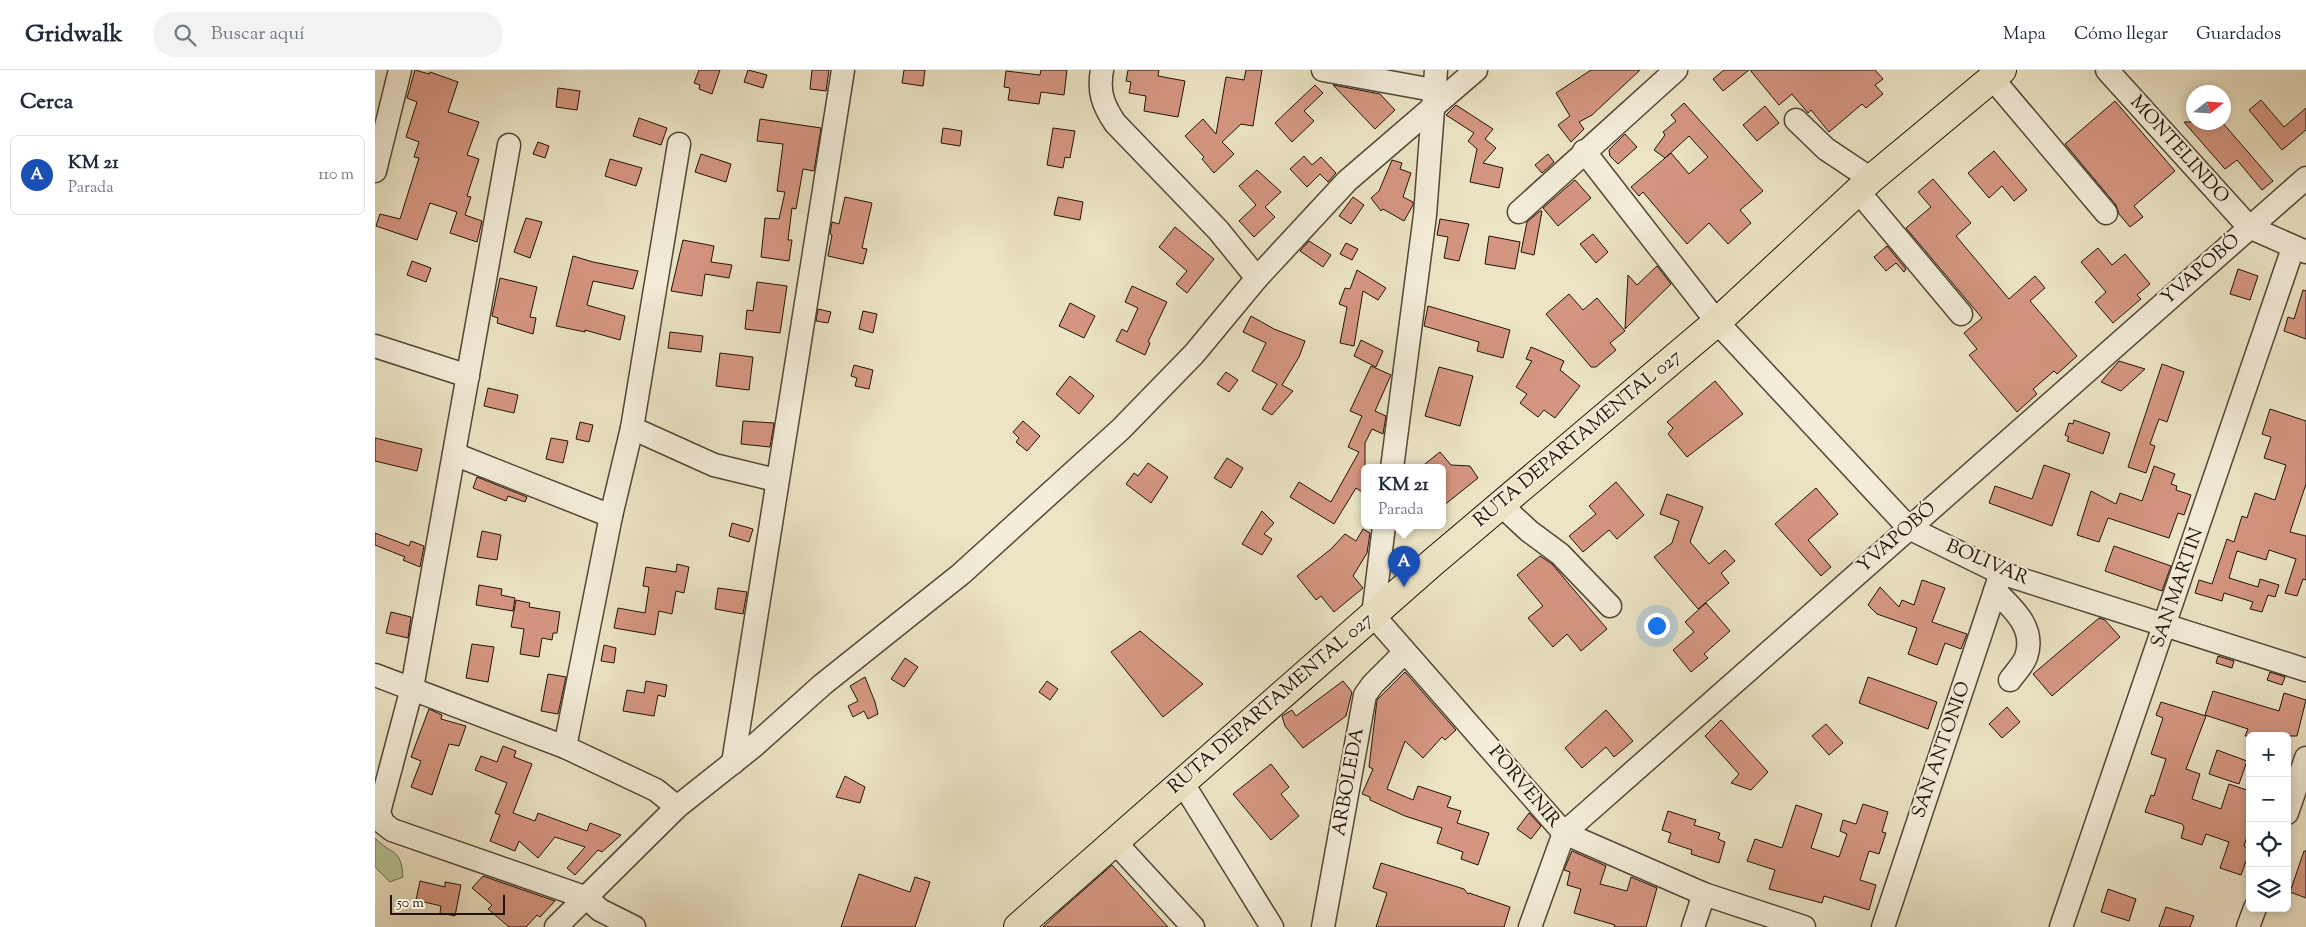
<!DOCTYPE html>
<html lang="es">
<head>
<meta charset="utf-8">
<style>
	body { margin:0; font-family:"Sorts Mill Goudy",serif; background:#f2f2f3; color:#1f2937 }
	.controls { position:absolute; right:15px; bottom:15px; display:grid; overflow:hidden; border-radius:8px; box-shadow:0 2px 8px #0003 }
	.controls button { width:45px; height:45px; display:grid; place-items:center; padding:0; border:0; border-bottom:1px solid #e0e1e3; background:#fff; color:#1f2937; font:25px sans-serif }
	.compass { position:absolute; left:1811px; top:15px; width:45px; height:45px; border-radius:50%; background:#fff; box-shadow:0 2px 8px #0003; rotate:73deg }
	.scale { position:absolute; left:15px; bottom:12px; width:115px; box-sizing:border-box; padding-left:5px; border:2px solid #211307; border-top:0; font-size:14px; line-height:18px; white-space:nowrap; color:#211307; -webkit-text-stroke:4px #f3edd9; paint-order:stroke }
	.you { position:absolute; left:1281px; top:555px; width:18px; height:18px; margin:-12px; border:4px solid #fff; border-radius:50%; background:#1a73e8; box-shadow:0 0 0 8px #1a73e833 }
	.badge { display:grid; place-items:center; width:32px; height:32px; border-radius:50%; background:#d93025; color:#fff; font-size:16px; font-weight:700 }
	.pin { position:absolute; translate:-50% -41px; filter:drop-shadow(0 1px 2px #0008) }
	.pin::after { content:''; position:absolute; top:26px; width:18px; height:15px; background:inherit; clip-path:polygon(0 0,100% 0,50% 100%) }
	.popup { position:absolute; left:986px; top:394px; width:85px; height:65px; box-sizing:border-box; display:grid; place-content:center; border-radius:8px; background:#fff; filter:drop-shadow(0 1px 4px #0005); font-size:16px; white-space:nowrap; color:#747a83 }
	.popup b { font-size:19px; color:#1f2937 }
	.popup::after { content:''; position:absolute; left:50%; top:100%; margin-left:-10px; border:10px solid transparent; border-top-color:#fff }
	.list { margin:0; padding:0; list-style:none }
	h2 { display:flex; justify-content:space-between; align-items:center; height:65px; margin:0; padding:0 20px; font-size:21px }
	h2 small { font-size:16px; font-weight:400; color:#747a83 }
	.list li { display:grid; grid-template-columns:32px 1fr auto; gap:15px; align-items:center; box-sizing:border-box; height:80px; margin:0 10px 10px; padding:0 10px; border:1px solid #e0e1e3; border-radius:8px }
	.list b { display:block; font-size:19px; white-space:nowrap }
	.list p { margin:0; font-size:16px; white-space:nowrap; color:#747a83 }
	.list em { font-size:16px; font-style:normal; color:#747a83 }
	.icon { flex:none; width:28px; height:28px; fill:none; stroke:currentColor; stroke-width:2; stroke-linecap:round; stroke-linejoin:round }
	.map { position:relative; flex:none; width:1931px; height:857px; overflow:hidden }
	header { display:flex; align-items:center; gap:30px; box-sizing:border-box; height:70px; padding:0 25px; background:#fff; border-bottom:1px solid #e0e1e3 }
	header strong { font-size:24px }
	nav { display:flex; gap:28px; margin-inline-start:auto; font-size:18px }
	.search { width:350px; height:45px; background:#f2f2f3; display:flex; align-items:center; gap:12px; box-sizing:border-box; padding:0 18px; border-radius:28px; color:#747a83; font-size:19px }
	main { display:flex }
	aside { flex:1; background:#fff }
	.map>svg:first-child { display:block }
	.green { fill:#b8c495; stroke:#6c6c4e }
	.building { fill:#d59681; stroke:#211307 }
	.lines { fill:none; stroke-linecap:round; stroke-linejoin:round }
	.minor-casing { stroke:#544736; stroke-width:25 }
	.major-casing { stroke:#211307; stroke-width:30 }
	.minor { stroke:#f3edd9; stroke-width:22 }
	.major { stroke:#ece4c5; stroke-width:28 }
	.labels { text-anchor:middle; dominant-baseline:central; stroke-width:4.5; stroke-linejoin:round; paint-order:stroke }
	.street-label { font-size:19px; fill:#211307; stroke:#f3edd9 }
</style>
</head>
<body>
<header>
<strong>Gridwalk</strong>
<div class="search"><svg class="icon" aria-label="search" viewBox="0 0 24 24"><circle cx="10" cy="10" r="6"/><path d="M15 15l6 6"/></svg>Buscar aquí</div>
<nav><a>Mapa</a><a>Cómo llegar</a><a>Guardados</a></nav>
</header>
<main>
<aside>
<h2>Cerca<small></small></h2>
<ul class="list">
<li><span class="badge" style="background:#1a4fb4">A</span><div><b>KM 21</b><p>Parada</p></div><em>110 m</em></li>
</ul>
</aside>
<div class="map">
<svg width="1931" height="857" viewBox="0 0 1931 857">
	<rect width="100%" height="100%" fill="#ece4c5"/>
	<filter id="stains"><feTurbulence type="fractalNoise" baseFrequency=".004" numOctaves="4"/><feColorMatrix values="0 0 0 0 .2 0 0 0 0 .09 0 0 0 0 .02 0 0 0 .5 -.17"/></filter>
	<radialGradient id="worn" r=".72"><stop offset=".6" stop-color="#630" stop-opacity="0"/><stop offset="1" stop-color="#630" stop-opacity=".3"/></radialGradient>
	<path class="green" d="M0,768C17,786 26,777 28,807L15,812L0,797Z"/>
	<g class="building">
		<path d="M40,0L54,4L55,2L83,12L73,42L104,52L92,85L104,89L92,126L96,127L90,145L107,151L102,172L75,163L82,142L55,133L42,170L1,156L5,144L25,149L44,88L39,87L44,72L31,67L42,32L32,28Z"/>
		<path d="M324,0H345L337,24L324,19L325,15L319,13Z"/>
		<path d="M373,0L392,5L388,18L369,12Z"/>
		<path d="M437,0H454L451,21L435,19Z"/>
		<path d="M529,0H550L548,16L527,13Z"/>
		<path d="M666,0H692L689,25L666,22L664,34L633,30L635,18L629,17L631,1L665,5Z"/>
		<path d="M753,0H784L783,6L810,11L803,47L769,41L771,26L754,23L756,12L751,11Z"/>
		<path d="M871,0H887L878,56L866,54L847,72L859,84L839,103L827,89L829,87L810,66L828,49L841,64L851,7L869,10Z"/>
		<path d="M1216,0H1265L1217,45L1204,52L1209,59L1196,72L1183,55L1195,46L1181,23Z"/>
		<path d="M1349,0H1374L1348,21L1338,9Z"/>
		<path d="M1375,0H1500L1508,9L1500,15L1508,24L1491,38L1487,34L1454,62L1436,40L1433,43L1417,24L1404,35Z"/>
		<path d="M940,15L948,23L929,41L939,51L917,72L900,53Z"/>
		<path d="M958,15L1005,24L1020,40L1000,59Z"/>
		<path d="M183,18L205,21L202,40L181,37Z"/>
		<path d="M1886,30L1909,57L1931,38V60L1907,80L1874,40Z"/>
		<path d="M1740,31L1800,101L1759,136L1768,147L1755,157L1744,144L1741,135L1690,74Z"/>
		<path d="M1309,33L1388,121L1365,140L1376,153L1353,174L1334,153L1312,174L1268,122L1264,126L1256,117L1296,83L1314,104L1333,87L1314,66L1290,88L1279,80L1290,65L1288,62L1301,51L1296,45Z"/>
		<path d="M1081,35L1118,59L1110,69L1121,78L1108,93L1128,98L1124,118L1095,112L1102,79L1093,71L1099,63L1071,45Z"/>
		<path d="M1390,36L1404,53L1382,71L1368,55Z"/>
		<path d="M264,48L292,58L286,75L258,66Z"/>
		<path d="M385,49L446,58L439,101L428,99L421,139L417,138L413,170H417L414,191L386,187L390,148L404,149L410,122L402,121L408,74L382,71Z"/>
		<path d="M1809,52H1847L1898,111L1887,120L1862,90L1850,99Z"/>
		<path d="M568,58L587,61L585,76L566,73Z"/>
		<path d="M678,58L700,61L695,88L690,87L688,98L672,95Z"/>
		<path d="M1250,64L1262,77L1243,94L1235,86L1234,80Z"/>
		<path d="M163,72L174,76L170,88L158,84Z"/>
		<path d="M1619,81L1652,120L1639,131L1627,116L1614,128L1593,103Z"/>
		<path d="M326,84L356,94L351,112L320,102Z"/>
		<path d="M1173,84L1179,92L1167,103L1160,95Z"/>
		<path d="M929,86L937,95L946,87L961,103L953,112L945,104L932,117L915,99Z"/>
		<path d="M235,89L267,98L261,116L230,106Z"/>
		<path d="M1017,90L1027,93L1025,99L1036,103L1028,127L1038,132V135L1029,151L1008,139L1006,141L996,128L1004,121Z"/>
		<path d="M882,100L906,122L890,137L900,147L879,167L864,151L881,135L864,116Z"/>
		<path d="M1558,109L1596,153L1581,166L1634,229L1660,206L1670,218L1655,231L1702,286L1682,304L1679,301L1658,319L1662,324L1642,342L1594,285L1602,279L1589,263L1607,248L1531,158L1556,137L1543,122Z"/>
		<path d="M1200,110L1216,128L1183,156L1168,138Z"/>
		<path d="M470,127L497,133L487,178L492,179L488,194L453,186L457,165L455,164L457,152L464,154Z"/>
		<path d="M683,127L708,132L705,150L679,145Z"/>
		<path d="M978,127L989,135L976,154L964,146Z"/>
		<path d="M1165,141H1167L1159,185L1146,182L1152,152Z"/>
		<path d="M151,148L167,152L155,188L139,182Z"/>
		<path d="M1065,149L1094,154L1084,191L1069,188L1073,167L1062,165Z"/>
		<path d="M800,157L839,189L812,223L801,214L812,201L784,177Z"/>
		<path d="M1218,164L1233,182L1221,193L1205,174Z"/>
		<path d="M1114,166L1145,172L1140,199L1110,194Z"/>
		<path d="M308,170L339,176L336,192L357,195L354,208L330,204L327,226L296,221Z"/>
		<path d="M934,171L956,185L948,197L925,181Z"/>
		<path d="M971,173L983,179L977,190L965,184Z"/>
		<path d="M1512,176L1531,199L1529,202L1521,193L1511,201L1499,187Z"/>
		<path d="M1723,178L1737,195L1750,184L1775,214L1762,225L1766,229L1738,253L1720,232L1731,222L1706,192Z"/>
		<path d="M198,186L218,192L263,201L258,219L218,211L212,235L250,246L245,270L210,260V262L181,256Z"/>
		<path d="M37,191L56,198L51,212L32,205Z"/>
		<path d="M1282,196L1296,214L1250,259L1253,205L1262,215Z"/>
		<path d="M1863,199L1883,206L1875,230L1855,224Z"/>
		<path d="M982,200L1011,218L1003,230L988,221L979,276L965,273L972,237L964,234L970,218L975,219Z"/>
		<path d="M125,208L162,217L155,247L161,248L158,264L122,253L123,248L117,246Z"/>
		<path d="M382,212L412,216L405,263L370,259L372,240L378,241Z"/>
		<path d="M757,216L792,232L773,272L775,273L770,285L741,271L747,259L752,262L763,238L750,232Z"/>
		<path d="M1928,220L1931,221V269L1909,261L1913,247L1919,249Z"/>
		<path d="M1194,224L1208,240L1222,228L1250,261L1235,273L1241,280L1221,297H1216L1171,244Z"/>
		<path d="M695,233L720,246L709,268L684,256Z"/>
		<path d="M1053,236L1135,260L1128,288L1102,281L1104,272L1049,256Z"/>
		<path d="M443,239L456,242L453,253L441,251Z"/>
		<path d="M488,241L502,244L498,263L484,259Z"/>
		<path d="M876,246L899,259L930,271L924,287L907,315L918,321L897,345L887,339L902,314L877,301L891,273L868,262Z"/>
		<path d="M295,262L328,266L326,282L293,278Z"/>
		<path d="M986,270L1008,281L1001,297L979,286Z"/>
		<path d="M1156,277L1189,291L1185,300L1205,316L1180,348L1169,340L1163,347L1145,333L1152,324L1141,317L1157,291L1151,289Z"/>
		<path d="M345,283L378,287L374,320L341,316Z"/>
		<path d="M1744,291L1770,299L1746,321L1726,312Z"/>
		<path d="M1787,294L1809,302L1792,352L1784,349L1775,374L1780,376L1771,403L1753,397Z"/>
		<path d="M479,295L498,300L494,319L480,316L482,308L476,306Z"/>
		<path d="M996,296L1016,305L1000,341L1011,346L1008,364L997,359L990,373V424L981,418L959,454L915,427L924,412L956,432L984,382L973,377L987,346L975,341Z"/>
		<path d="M1064,297L1098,306L1085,356L1050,346Z"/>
		<path d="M851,302L863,310L854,322L842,314Z"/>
		<path d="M695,306L719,326L704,344L681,324Z"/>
		<path d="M1340,311L1368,344L1312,387L1293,364L1298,358L1292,352Z"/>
		<path d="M113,318L143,325L139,343L109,336Z"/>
		<path d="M1895,339L1931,351V414L1915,462L1931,466V510L1928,509L1922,526L1910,523L1921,489L1894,480L1891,490L1862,481L1854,508L1883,517L1885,509L1904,515L1900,527L1893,525L1887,542L1875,539L1878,532L1849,523L1847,531L1820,523L1824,510L1837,514L1852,469L1859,472L1867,446L1872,448L1880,423L1900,430L1911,395L1889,388L1896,367L1887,364Z"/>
		<path d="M1699,350L1735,363L1728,384L1692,371L1694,367L1690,365L1694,353L1698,354Z"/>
		<path d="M368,351L399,353L395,377L366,374Z"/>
		<path d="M648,351L665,366L652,381L641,372L644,368L638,362Z"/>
		<path d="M205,352L218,355L214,372L201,369Z"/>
		<path d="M0,368L47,379L42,401L0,391Z"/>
		<path d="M176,368L193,371L188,393L171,389Z"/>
		<path d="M1065,382L1076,395L1095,396L1103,408L1068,436V398H1045Z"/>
		<path d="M852,388L868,398L856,418L839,408Z"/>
		<path d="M773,393L793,407L776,433L751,414L759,403L763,406Z"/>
		<path d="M1669,395L1695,404L1677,456L1614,433L1620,416L1657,429Z"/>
		<path d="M1779,396L1800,404L1796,414L1802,416L1801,420L1816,425L1809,445L1803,443L1794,468L1733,448L1724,472L1702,465L1716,421L1741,434L1745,423L1767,431Z"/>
		<path d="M102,407L152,427L150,432L133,426L131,431L98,418Z"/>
		<path d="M1241,412L1269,445L1242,469L1234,460L1208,482L1194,466L1221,444L1214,436Z"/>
		<path d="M1441,418L1463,444L1433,470L1456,497L1446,506L1400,454Z"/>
		<path d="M1292,424L1328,437L1315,472L1334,494L1350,480L1360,491L1346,503L1354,513L1323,539L1279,487L1297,473L1304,451L1285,444Z"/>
		<path d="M887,441L899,453L889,464L897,469L887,485L867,474Z"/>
		<path d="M357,453L378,459L374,472L354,466Z"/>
		<path d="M988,459L995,463L992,483L978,506L988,518L959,542L946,526L941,530L922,506L956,479L970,464L981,471Z"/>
		<path d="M107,461L126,465L122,490L102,487Z"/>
		<path d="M0,463L34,476L36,471L49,476L45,497L28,490L30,487L0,475Z"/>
		<path d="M1739,476L1796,496L1787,521L1730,501Z"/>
		<path d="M1165,486L1177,494L1232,559L1206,581L1192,564L1178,577L1153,548L1168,536L1142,505Z"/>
		<path d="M302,494L314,497L309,523L301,521L297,544L284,541L280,565L239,558L243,538L270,543L274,517L268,516L271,497L301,502Z"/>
		<path d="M1547,510L1570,518L1557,552L1592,564L1586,579L1570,573L1562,595L1533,584L1542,558L1502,544L1493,535L1505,517L1524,537L1527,530L1539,535Z"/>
		<path d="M104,515L127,519L126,525L140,528L138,541L101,535Z"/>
		<path d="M343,518L372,522L368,544L340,539Z"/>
		<path d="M141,530L155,533L154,537L185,542L182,563H178L177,570L167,568L164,587L145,584L149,559L136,557Z"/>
		<path d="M1331,533L1355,561L1329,584L1333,588L1316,602L1298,580L1319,562L1310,552Z"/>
		<path d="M16,542L36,547L33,568L11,563Z"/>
		<path d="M1724,548L1730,550L1745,567L1677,626L1658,604Z"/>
		<path d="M765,561L828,614L788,647L736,582Z"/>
		<path d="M97,574L119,577L113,612L91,608Z"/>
		<path d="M229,575L241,578L239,593L226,591Z"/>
		<path d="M1843,586L1859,591L1857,598L1841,593Z"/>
		<path d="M530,588L543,597L529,617L516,609Z"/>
		<path d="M1030,602L1081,660L1070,670L1067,667L1048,688L1030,671L1012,719L1038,730L1043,716L1076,727L1072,737L1086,741L1082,753L1114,763L1103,795L1086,789L1088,782L1062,773L1067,758L1030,746L995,730V727L987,724L998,699L994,697L1002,630Z"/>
		<path d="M1895,602L1910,607L1907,615L1892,610Z"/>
		<path d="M173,604L191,607L183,644L166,641Z"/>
		<path d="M490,607L500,632L503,644L493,649L489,641L478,647L473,636L483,631L475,616Z"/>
		<path d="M1493,607L1562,632L1553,659L1484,633Z"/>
		<path d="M271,611L292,615L290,627L283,625L279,646L248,641L252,620L269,623Z"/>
		<path d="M672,611L683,619L675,630L664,622Z"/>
		<path d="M968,611L977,622L971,646L928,678L910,656L907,646L917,640L921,646Z"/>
		<path d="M1838,621L1904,641L1909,623L1931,630L1922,666H1870L1873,659L1830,645Z"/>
		<path d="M1786,632L1831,646L1811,699L1825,704L1817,729L1846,739L1854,714L1875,721V757L1869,776L1875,780L1866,805L1845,798L1854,772L1831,764L1827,775L1806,768L1809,757L1807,754L1770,742L1776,725L1779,726L1791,689L1776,684L1788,648L1781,645Z"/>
		<path d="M1632,637L1645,652L1627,668L1614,654Z"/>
		<path d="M54,639L67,645L66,649L91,656L84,676L74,674L57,725L36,717L46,691L36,687Z"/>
		<path d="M1231,640L1258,671L1239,687L1231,677L1207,698L1190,678Z"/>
		<path d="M1346,650L1393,702L1376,720L1356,713L1364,704L1330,666Z"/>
		<path d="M1451,654L1468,673L1454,685L1437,666Z"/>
		<path d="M128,676L141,681L139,687L157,694L138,743L160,751L163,743L212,761L215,753L246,765L227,782L223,780L200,805L192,798L210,777L180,767L163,788L144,771L140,781L115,771L125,745L120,743L132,713L100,700L106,686L122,692Z"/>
		<path d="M1842,680L1872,691L1864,714L1834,704Z"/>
		<path d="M896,694L914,717L906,724L924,746L896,770L858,724Z"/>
		<path d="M470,706L490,717L485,733L461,727Z"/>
		<path d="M1488,734L1513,742L1507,762L1511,763L1504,784L1494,781L1485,810L1501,815L1494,840L1449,826L1447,833L1394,819L1400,800L1372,791L1380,769L1407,778L1421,735L1447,744L1436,778L1464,787L1472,764L1465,761L1468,750L1481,754Z"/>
		<path d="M1293,741L1321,750L1319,755L1345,763L1343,769L1350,772L1344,793L1316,784L1317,780L1293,772L1296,763L1287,760Z"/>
		<path d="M1154,743L1166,756L1156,769L1142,759Z"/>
		<path d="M1197,781L1231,796L1225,814L1252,821L1256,807L1282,818L1271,857H1239L1240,855L1199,843L1206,819L1192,815L1195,802L1189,800Z"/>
		<path d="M1929,781H1931V828L1915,822Z"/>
		<path d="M1006,793L1089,819L1093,824L1094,823L1135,837L1129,857H1001L1012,823L998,818Z"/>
		<path d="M737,795L793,857H668L685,841Z"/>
		<path d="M484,804L535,822L540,807L555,812L540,857H466Z"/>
		<path d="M108,806L125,812L180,831L165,847L162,845L151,857H134L113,839L117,835L97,818Z"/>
		<path d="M45,811L70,817V812L86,815L80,846L65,843L66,836L41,830Z"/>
		<path d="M1733,819L1761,829L1754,851L1726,842Z"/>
		<path d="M1791,837L1819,846L1815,857H1784Z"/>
	</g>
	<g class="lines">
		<defs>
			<g id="minor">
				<path d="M727,0C723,22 728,35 740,53L843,160L882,208"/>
				<path d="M948,0L1058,20"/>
				<path d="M1732,0L1874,157L1931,182"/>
				<path d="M1617,8L1731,143"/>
				<path d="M1421,50L1451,79L1496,109"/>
				<path d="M134,75L37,618L4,742L8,753L17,760L212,828L225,840L259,857"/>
				<path d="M1209,81L1342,252L1534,458L1626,503L1931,600"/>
				<path d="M0,101L25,0"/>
				<path d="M1483,121L1586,244"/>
				<path d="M1144,142L1301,0"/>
				<path d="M0,276L93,306"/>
				<path d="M257,358L339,395L401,410"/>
				<path d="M79,384L236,446"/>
				<path d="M1017,398L1050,145L1061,0"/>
				<path d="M1125,434L1154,461L1185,484L1235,536"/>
				<path d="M1009,456L998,545L1189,763L1329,824L1429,857"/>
				<path d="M1620,521C1639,539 1661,559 1651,587C1648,595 1640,603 1635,610"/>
				<path d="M0,605L190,677L281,720L302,737"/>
				<path d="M190,677L236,446L257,358L304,74"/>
				<path d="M358,693L468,0"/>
				<path d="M807,712L897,857"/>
				<path d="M1912,743L1931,688"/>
				<path d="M740,772L818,857"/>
				<path d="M181,857L302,737L379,676L447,615L586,504L746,359L819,284L882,208L972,111L1101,0"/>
				<path d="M948,857L990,625L998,614L1030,582"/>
				<path d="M1155,857L1189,763L1931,108"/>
				<path d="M1318,857L1329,824"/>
				<path d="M1508,857L1626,503"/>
				<path d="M1686,857L1918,178"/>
				<path d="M1873,857L1880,838"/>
			</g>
			<path id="major" d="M643,857L1057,493L1342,252L1496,109L1627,0"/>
		</defs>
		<use href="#minor" class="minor-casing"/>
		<use href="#major" class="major-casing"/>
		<use href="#minor" class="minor"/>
		<use href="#major" class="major"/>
	</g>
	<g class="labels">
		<g class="street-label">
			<text transform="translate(1804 80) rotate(48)">MONTELINDO</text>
			<text transform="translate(1826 200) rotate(-41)">YVAPOBÓ</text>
			<text transform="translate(1203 369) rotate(-40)">RUTA DEPARTAMENTAL 027</text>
			<text transform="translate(1522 468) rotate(-41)">YVAPOBÓ</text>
			<text transform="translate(1612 493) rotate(23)">BOLIVAR</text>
			<text transform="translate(1803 518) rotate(-71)">SAN MARTIN</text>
			<text transform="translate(896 634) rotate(-41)">RUTA DEPARTAMENTAL 027</text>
			<text transform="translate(1567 680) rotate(-71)">SAN ANTONIO</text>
			<text transform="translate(974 712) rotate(-80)">ARBOLEDA</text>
			<text transform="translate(1149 717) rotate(50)">PORVENIR</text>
		</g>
	</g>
	<rect width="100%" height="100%" filter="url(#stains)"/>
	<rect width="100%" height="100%" fill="url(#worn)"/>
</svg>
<div class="controls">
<button>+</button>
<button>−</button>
<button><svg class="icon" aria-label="locate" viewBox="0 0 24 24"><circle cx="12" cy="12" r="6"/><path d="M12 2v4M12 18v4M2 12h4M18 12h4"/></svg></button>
<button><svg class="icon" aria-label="layers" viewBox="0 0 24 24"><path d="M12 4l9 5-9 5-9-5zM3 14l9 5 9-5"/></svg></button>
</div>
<svg class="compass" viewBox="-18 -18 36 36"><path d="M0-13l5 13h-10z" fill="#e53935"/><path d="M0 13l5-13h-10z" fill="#747a83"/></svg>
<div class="scale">50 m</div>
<div class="you"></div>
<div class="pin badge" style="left:1029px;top:517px;background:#1a4fb4">A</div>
<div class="popup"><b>KM 21</b>Parada</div>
</div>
</main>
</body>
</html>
